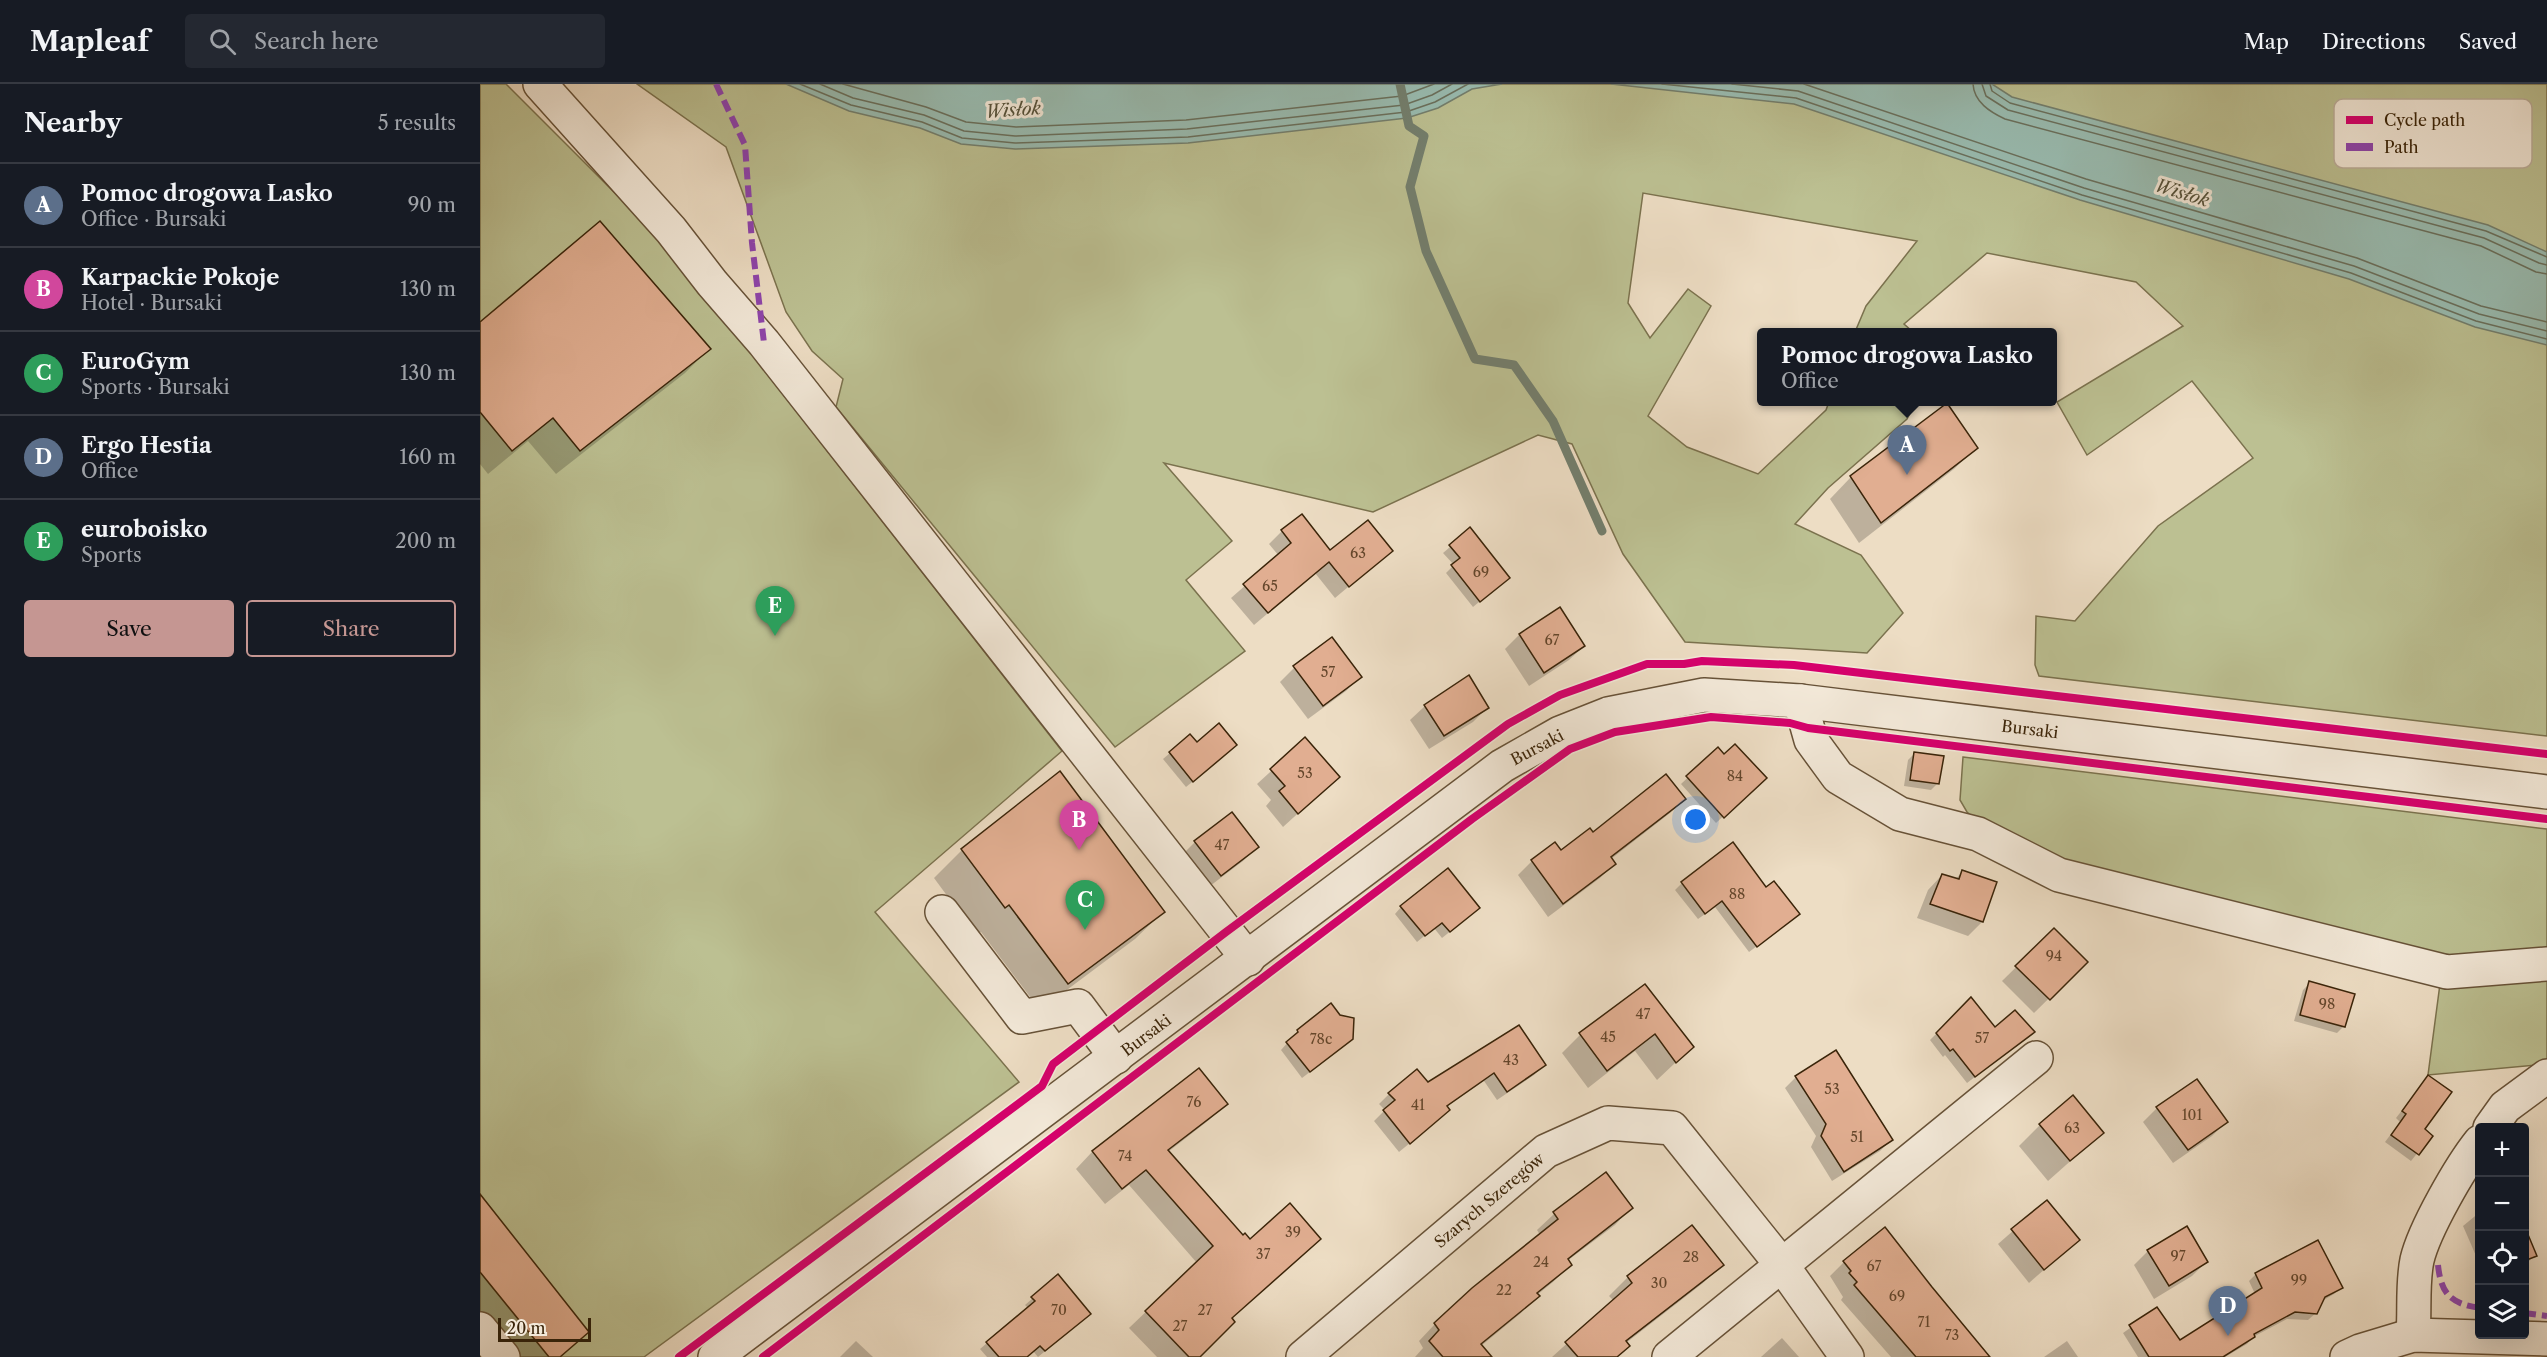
<!DOCTYPE html>
<html lang="en">
<head>
<meta charset="utf-8">
<style>
	body { margin:0; font-family:"Libre Caslon Text",serif; background:#242831; color:#f1f3f6 }
	.controls { position:absolute; right:18px; bottom:18px; display:grid; overflow:hidden; border-radius:6px; box-shadow:0 6px 24px #0002 }
	.controls button { width:54px; height:54px; display:grid; place-items:center; padding:0; border:0; border-bottom:2px solid #363941; background:#171b24; color:#f1f3f6; font:30px sans-serif }
	.scale { position:absolute; left:18px; bottom:15px; width:93px; box-sizing:border-box; padding-left:6px; border:3px solid #3a2409; border-top:0; font-size:16px; line-height:21px; white-space:nowrap; color:#3a2409; -webkit-text-stroke:4px #f3e9d9; paint-order:stroke }
	.you { position:absolute; left:1216px; top:736px; width:21px; height:21px; margin:-15px; border:4px solid #fff; border-radius:50%; background:#1a73e8; box-shadow:0 0 0 9px #1a73e833 }
	.badge { display:grid; place-items:center; width:39px; height:39px; border-radius:50%; background:#c59692; color:#fff; font-size:20px; font-weight:700 }
	.pin { position:absolute; translate:-50% -50px; filter:drop-shadow(0 2px 3px #0008) }
	.pin::after { content:''; position:absolute; top:32px; width:21px; height:18px; background:inherit; clip-path:polygon(0 0,100% 0,50% 100%) }
	.popup { position:absolute; left:1277px; top:244px; width:300px; height:78px; box-sizing:border-box; display:grid; place-content:center; border-radius:6px; background:#171b24; filter:drop-shadow(0 2px 4px #0005); font-size:20px; white-space:nowrap; color:#9ea1a6 }
	.popup b { font-size:22px; color:#f1f3f6 }
	.popup::after { content:''; position:absolute; left:50%; top:100%; margin-left:-12px; border:12px solid transparent; border-top-color:#171b24 }
	.list { margin:0; padding:0; list-style:none }
	h2 { display:flex; justify-content:space-between; align-items:center; height:78px; margin:0; padding:0 24px; font-size:26px }
	h2 small { font-size:20px; font-weight:400; color:#9ea1a6 }
	.list li { display:grid; grid-template-columns:39px 1fr auto; gap:18px; align-items:center; box-sizing:border-box; height:84px; padding:0 24px; border-top:2px solid #363941 }
	.list b { display:block; font-size:22px; white-space:nowrap }
	.list p { margin:0; font-size:20px; white-space:nowrap; color:#9ea1a6 }
	.list em { font-size:20px; font-style:normal; color:#9ea1a6 }
	.actions { display:flex; gap:12px; padding:18px 24px }
	.actions a { flex:1; padding:14px 0; border:2px solid #c59692; border-radius:6px; text-align:center; font-size:21px; color:#c59692 }
	.actions .main { background:#c59692; color:#111 }
	.icon { flex:none; width:33px; height:33px; fill:none; stroke:currentColor; stroke-width:2; stroke-linecap:round; stroke-linejoin:round }
	.map { position:relative; flex:none; width:2067px; height:1273px; overflow:hidden }
	header { display:flex; align-items:center; gap:36px; box-sizing:border-box; height:84px; padding:0 30px; background:#171b24; border-bottom:2px solid #363941 }
	header strong { font-size:28px }
	nav { display:flex; gap:33px; margin-inline-start:auto; font-size:21px }
	.search { width:420px; height:54px; background:#242831; display:flex; align-items:center; gap:15px; box-sizing:border-box; padding:0 21px; border-radius:6px; color:#9ea1a6; font-size:22px }
	main { display:flex }
	aside { flex:1; background:#171b24 }
	.map>svg:first-child { display:block }
	.green { fill:#bcc092; stroke:#7b724e; stroke-width:1.5 }
	.water { fill:#99bcb1; stroke:#737f6e; stroke-width:1.5 }
	.shadow { fill:#0003 }
	.lines { fill:none; stroke-linecap:round; stroke-linejoin:round }
	.shore { stroke:#6a705d; stroke-width:1.5 }
	.stream { stroke:#737f6e; stroke-width:9 }
	.building { fill:#e1ae91; stroke:#3a2409; stroke-width:1.5 }
	.minor-casing { stroke:#675238; stroke-width:36 }
	.minor { stroke:#f3e9d9; stroke-width:33 }
	.quiet { stroke:#8e44ad; stroke-width:6; stroke-dasharray:12 6; stroke-linecap:butt }
	.cycleway-casing { stroke:#f3e9d9; stroke-width:11 }
	.cycleway { stroke:#d6006c; stroke-width:8 }
	.labels { text-anchor:middle; dominant-baseline:central; stroke-width:6; stroke-linejoin:round; paint-order:stroke }
	.number-label { font-size:14px; fill:#64462b }
	.street-label { font-size:16px; fill:#3a2409; stroke:#f3e9d9 }
	.water-label { font-size:18px; font-style:italic; fill:#56523b; stroke:#f3e9d9 }
	.key { fill:#f3e9d9; stroke:#bcae9b; stroke-width:1.5 }
	.key-label { font-size:16px; fill:#3a2409 }
</style>
</head>
<body>
<header>
<strong>Mapleaf</strong>
<div class="search"><svg class="icon" aria-label="search" viewBox="0 0 24 24"><circle cx="10" cy="10" r="6"/><path d="M15 15l6 6"/></svg>Search here</div>
<nav><a>Map</a><a>Directions</a><a>Saved</a></nav>
</header>
<main>
<aside>
<h2>Nearby<small>5 results</small></h2>
<ul class="list">
<li><span class="badge" style="background:#5c6f8a">A</span><div><b>Pomoc drogowa Lasko</b><p>Office · Bursaki</p></div><em>90 m</em></li>
<li><span class="badge" style="background:#d1479c">B</span><div><b>Karpackie Pokoje</b><p>Hotel · Bursaki</p></div><em>130 m</em></li>
<li><span class="badge" style="background:#2e9e5b">C</span><div><b>EuroGym</b><p>Sports · Bursaki</p></div><em>130 m</em></li>
<li><span class="badge" style="background:#5c6f8a">D</span><div><b>Ergo Hestia</b><p>Office</p></div><em>160 m</em></li>
<li><span class="badge" style="background:#2e9e5b">E</span><div><b>euroboisko</b><p>Sports</p></div><em>200 m</em></li>
</ul>
<div class="actions"><a class="main">Save</a><a>Share</a></div>
</aside>
<div class="map">
<svg width="2067" height="1273" viewBox="0 0 2067 1273">
	<rect width="100%" height="100%" fill="#edddc4"/>
	<filter id="stains"><feTurbulence type="fractalNoise" baseFrequency=".00333" numOctaves="4"/><feColorMatrix values="0 0 0 0 .2 0 0 0 0 .09 0 0 0 0 .02 0 0 0 .5 -.17"/></filter>
	<radialGradient id="worn" r=".72"><stop offset=".6" stop-color="#630" stop-opacity="0"/><stop offset="1" stop-color="#630" stop-opacity=".3"/></radialGradient>
	<g class="green">
		<path d="M0,0H26L184,158L582,667L395,828L539,998L164,1273H0Z"/>
		<path d="M157,0H2067V652L1559,592L1555,581L1556,532L1595,537L1678,442L1773,374L1712,297L1607,371L1577,318L1703,242L1656,198L1507,169L1424,240L1433,248H1375L1386,222L1437,157L1163,109L1148,219L1170,254L1208,205L1231,222L1168,332L1207,363L1278,390L1346,326L1349,318H1436L1427,335L1348,404L1315,440L1381,471L1423,529L1387,569L1205,558L1143,470L1092,360L1058,351L893,428L684,379L752,457L706,496L765,567L635,663L356,323L363,295L332,267L306,228L246,63Z"/>
		<path d="M1483,673L2067,745V980L1948,991L1963,877L1570,773L1504,744L1487,728L1480,716Z"/>
	</g>
	<g class="water">
		<path d="M306,0H1022L992,5L958,24L927,34L708,59L535,65L481,60L440,44L369,27Z"/>
		<path d="M1131,0H1512L1532,13L2008,141L2067,168V261L1995,243L1869,195L1600,116L1314,20Z"/>
	</g>
	<g class="shadow">
		<path d="M0,240L229,265L205,289L76,390L48,357L8,390L0,380Z"/>
		<path d="M1466,321L1496,364L1474,385L1379,459L1350,415L1371,393Z"/>
		<path d="M990,446L1028,494L993,523L966,489L974,481L963,469Z"/>
		<path d="M802,447L850,468L911,467L855,514L835,489L774,541L751,514L799,472L789,460Z"/>
		<path d="M1080,525L1104,562L1089,576L1049,602L1025,565L1039,551Z"/>
		<path d="M814,584L880,593L866,607L828,635L800,598Z"/>
		<path d="M945,622L1007,624L993,638L949,665L930,636Z"/>
		<path d="M825,656L858,693L803,743L786,722L791,716L777,700Z"/>
		<path d="M716,660L749,668L706,703L683,675L690,669Z"/>
		<path d="M1238,665L1244,672L1284,694L1236,739L1201,700Z"/>
		<path d="M1435,669L1458,699L1451,706L1424,702L1428,676Z"/>
		<path d="M580,689L683,828L655,855L560,926L501,848L496,851L454,794L482,766Z"/>
		<path d="M1204,715L1190,729L1131,775L1134,780L1120,794L1068,833L1038,791L1052,777L1081,768L1112,750Z"/>
		<path d="M752,730L777,763L763,777L726,805L701,772L715,758Z"/>
		<path d="M1482,788L1502,838L1488,852L1437,834L1448,806L1462,791L1475,796Z"/>
		<path d="M1202,799L1311,837L1269,868L1235,823L1218,835L1195,806Z"/>
		<path d="M921,823L992,830L962,854L954,844L937,858L915,830Z"/>
		<path d="M1574,846L1606,878L1554,929L1522,897Z"/>
		<path d="M1830,899L1864,942L1857,949L1814,937L1823,906Z"/>
		<path d="M1164,902L1212,963L1177,996L1155,967L1108,1004L1082,969L1100,951Z"/>
		<path d="M1491,915L1514,945L1546,954L1487,999L1465,971L1463,973L1450,956Z"/>
		<path d="M1039,944L1064,981L1054,991L1017,1016L1004,997L966,1023L958,1036L919,1068L894,1037L905,1026L899,1020L909,1010L948,1000Z"/>
		<path d="M818,947L864,962L822,994L801,966Z"/>
		<path d="M719,986L746,1020L729,1036L688,1068L763,1153L750,1235L718,1273H677L649,1244L717,1179L649,1101L625,1120L596,1085L612,1068Z"/>
		<path d="M1316,993L1411,1056L1400,1067L1352,1097L1331,1063L1336,1052L1305,1004Z"/>
		<path d="M1948,993L1943,1045L1951,1052L1931,1077L1905,1058L1920,1038L1916,1034Z"/>
		<path d="M1677,1024L1746,1038L1732,1052L1693,1079L1663,1038Z"/>
		<path d="M1560,1041L1622,1049L1568,1097L1539,1062Z"/>
		<path d="M1125,1091L1151,1124L1135,1141L1087,1177L1090,1181L1073,1198L1057,1211L1041,1229L1001,1262L1010,1273H935L943,1264L939,1257L955,1240L1060,1151L1057,1146L1074,1130Z"/>
		<path d="M1566,1118L1598,1156L1549,1199L1518,1160Z"/>
		<path d="M2000,1128V1181L1983,1142Z"/>
		<path d="M0,1134L107,1248L81,1273H31L0,1235Z"/>
		<path d="M2044,1145L2055,1171L2044,1182Z"/>
		<path d="M1837,1158L1861,1203L1854,1210L1842,1217L1836,1229L1828,1236L1807,1235L1773,1253L1767,1260L1745,1273H1658L1643,1249L1677,1225L1699,1258L1775,1210L1769,1197L1776,1190Z"/>
		<path d="M1668,1167L1726,1178L1712,1192L1674,1215L1654,1181Z"/>
		<path d="M1364,1178L1509,1273H1411L1361,1216L1363,1213L1350,1192Z"/>
		<path d="M1242,1180L1223,1199L1146,1259L1137,1273H1072L1134,1217L1129,1212L1148,1193Z"/>
		<path d="M578,1192L602,1237L558,1273L553,1267L546,1273H507L500,1265L548,1224L545,1221Z"/>
		<path d="M1302,1254L1319,1273H1281Z"/>
		<path d="M376,1257L393,1273H360Z"/>
		<path d="M1587,1257L1598,1273H1564Z"/>
	</g>
	<g class="lines">
		<g class="shore">
			<path d="M320,0L371,21L442,38L482,54L535,59L708,53L926,28L955,18L988,0"/>
			<path d="M340,0L373,14L444,31L484,47L535,52L707,45L924,21L952,11L972,0"/>
			<path d="M363,0L446,23L486,38L536,43L706,36L922,12L954,0"/>
			<path d="M1182,0L1316,14L1602,111L1871,189L1996,237L2067,255"/>
			<path d="M1252,0L1318,7L1604,104L1874,182L1999,230L2067,247"/>
			<path d="M1324,0L1606,95L1877,174L2001,222L2067,238"/>
			<path d="M1493,0C1494,18 1510,28 1525,35L2001,162L2056,188L2067,190"/>
			<path d="M1502,0L1506,12L1528,26L2004,154L2059,179L2067,181"/>
			<path d="M1510,0L1512,7L1530,19L2006,147L2067,173"/>
		</g>
		<path class="stream" d="M920,0L929,42L944,52L930,103L946,167L995,275L1034,281L1073,337L1122,447"/>
	</g>
	<g class="building">
		<path d="M120,137L231,265L100,367L73,334L32,367L0,328V238Z"/>
		<path d="M1467,319L1498,364L1401,439L1370,392Z"/>
		<path d="M822,430L850,466L888,436L913,467L869,503L849,478L788,529L763,500L811,459L801,446Z"/>
		<path d="M990,443L1030,494L1000,518L971,481L980,474L969,461Z"/>
		<path d="M1080,523L1105,562L1064,589L1039,550Z"/>
		<path d="M852,553L882,593L843,622L813,582Z"/>
		<path d="M989,591L1009,624L964,652L944,621Z"/>
		<path d="M739,639L757,661L713,698L689,668L710,650L717,658Z"/>
		<path d="M825,653L860,693L818,730L799,707L805,702L790,685Z"/>
		<path d="M1255,660L1287,694L1244,734L1206,692L1238,663L1244,670Z"/>
		<path d="M1434,668L1464,672L1459,700L1430,696Z"/>
		<path d="M580,687L685,828L588,900L529,821L525,824L481,765Z"/>
		<path d="M1186,690L1206,715L1131,773L1136,780L1083,820L1051,776L1075,758L1081,766L1110,744L1113,748Z"/>
		<path d="M752,728L779,763L741,792L714,757Z"/>
		<path d="M1253,758L1286,803L1294,797L1320,830L1277,863L1242,817L1225,830L1201,798Z"/>
		<path d="M968,784L1000,824L970,848L962,839L945,852L920,822Z"/>
		<path d="M1482,786L1517,798L1503,838L1450,820L1462,790L1479,795Z"/>
		<path d="M1574,844L1608,878L1570,916L1535,882Z"/>
		<path d="M1829,897L1875,910L1865,943L1820,931Z"/>
		<path d="M1165,900L1214,963L1196,979L1175,950L1127,987L1099,949Z"/>
		<path d="M1491,913L1515,943L1535,926L1555,948L1495,993L1473,965L1470,967L1456,949Z"/>
		<path d="M851,919L860,931L874,934L873,955L830,988L806,958L818,948L817,946Z"/>
		<path d="M1039,941L1066,981L1027,1008L1014,989L967,1022L970,1026L930,1060L903,1026L915,1016L908,1009L937,985L948,998Z"/>
		<path d="M1356,966L1413,1056L1364,1088L1341,1052L1346,1040L1315,992Z"/>
		<path d="M719,984L748,1020L688,1066L763,1151L765,1149L770,1155L810,1119L841,1155L752,1234L755,1238L720,1273H709L665,1227L733,1162L666,1086L642,1105L612,1067Z"/>
		<path d="M1948,991L1972,1008L1945,1045L1953,1052L1939,1071L1911,1051L1926,1030L1922,1027Z"/>
		<path d="M1717,995L1748,1038L1708,1066L1676,1023Z"/>
		<path d="M1593,1011L1624,1049L1590,1077L1559,1040Z"/>
		<path d="M1126,1088L1153,1124L1088,1175L1092,1181L1057,1209L1060,1212L1001,1260L1012,1273H963L949,1257L959,1246L954,1239L992,1204L1078,1135L1073,1128Z"/>
		<path d="M0,1110L109,1248L80,1273H69L0,1188Z"/>
		<path d="M1567,1116L1600,1156L1564,1186L1531,1145Z"/>
		<path d="M1212,1141L1244,1181L1146,1257L1150,1262L1137,1273H1098L1085,1258L1152,1199L1147,1192Z"/>
		<path d="M2044,1141L2057,1172L2044,1177Z"/>
		<path d="M1707,1142L1728,1178L1689,1202L1667,1166Z"/>
		<path d="M1405,1143L1452,1203L1510,1273H1436L1374,1201L1377,1198L1369,1189L1371,1187L1363,1177Z"/>
		<path d="M1838,1156L1863,1204L1845,1213L1837,1230L1815,1228L1774,1250L1775,1253L1743,1273H1669L1649,1241L1677,1223L1700,1256L1782,1204L1775,1189Z"/>
		<path d="M578,1190L611,1230L565,1267L560,1262L547,1273H519L506,1258L555,1217L551,1213Z"/>
	</g>
	<g class="lines">
		<defs>
			<g id="minor">
				<path d="M60,0L191,146L232,199L284,259L768,875"/>
				<path d="M1320,617L1331,656L1358,693L1420,730L1498,750L1579,791L1967,888L2067,880"/>
				<path d="M462,828L542,933L598,922L636,973"/>
				<path d="M2010,1044L2025,1023L2067,992"/>
				<path d="M0,1245L23,1273"/>
				<path d="M1933,1251C1935,1227 1932,1200 1937,1176C1944,1146 1980,1083 2000,1058"/>
				<path d="M235,1273L1022,682L1080,649L1128,630L1224,611L1320,617L2067,708"/>
				<path d="M823,1273L1066,1067L1128,1039L1192,1044L1301,1180L1367,1273"/>
				<path d="M1189,1273L1556,974"/>
				<path d="M1867,1273L1880,1267L1933,1251L2067,1255"/>
			</g>
		</defs>
		<use href="#minor" class="minor-casing"/>
		<use href="#minor" class="minor"/>
		<g class="quiet">
			<path d="M236,0L265,61L272,159L284,259"/>
			<path d="M1958,1181C1961,1210 1971,1220 2000,1224"/>
			<path d="M2044,1229L2067,1232"/>
		</g>
		<defs>
			<g id="cycleway">
				<path d="M199,1273L562,1002L573,980L746,848L1028,640L1080,611L1167,580H1204L1222,577L1314,581L2067,670"/>
				<path d="M283,1273L992,735L1090,665L1135,648L1231,633L1310,639L1328,644L2067,735"/>
			</g>
		</defs>
		<use href="#cycleway" class="cycleway-casing"/>
		<use href="#cycleway" class="cycleway"/>
	</g>
	<g class="labels">
		<g class="number-label">
			<text x="878" y="469">63</text>
			<text x="1001" y="488">69</text>
			<text x="790" y="502">65</text>
			<text x="1072" y="556">67</text>
			<text x="848" y="588">57</text>
			<text x="825" y="689">53</text>
			<text x="1255" y="692">84</text>
			<text x="742" y="761">47</text>
			<text x="1257" y="810">88</text>
			<text x="1574" y="872">94</text>
			<text x="1847" y="920">98</text>
			<text x="1163" y="930">47</text>
			<text x="1128" y="953">45</text>
			<text x="1502" y="954">57</text>
			<text x="841" y="955">78c</text>
			<text x="1031" y="976">43</text>
			<text x="1352" y="1005">53</text>
			<text x="714" y="1018">76</text>
			<text x="938" y="1021">41</text>
			<text x="1712" y="1031">101</text>
			<text x="1592" y="1044">63</text>
			<text x="1377" y="1053">51</text>
			<text x="645" y="1072">74</text>
			<text x="813" y="1148">39</text>
			<text x="783" y="1170">37</text>
			<text x="1698" y="1172">97</text>
			<text x="1211" y="1173">28</text>
			<text x="1061" y="1178">24</text>
			<text x="1394" y="1182">67</text>
			<text x="1819" y="1196">99</text>
			<text x="1179" y="1199">30</text>
			<text x="1024" y="1206">22</text>
			<text x="1417" y="1212">69</text>
			<text x="579" y="1226">70</text>
			<text x="725" y="1226">27</text>
			<text x="1444" y="1238">71</text>
			<text x="700" y="1242">27</text>
			<text x="1472" y="1251">73</text>
		</g>
		<g class="street-label">
			<text transform="translate(1550 645) rotate(7)">Bursaki</text>
			<text transform="translate(1057 663) rotate(-28)">Bursaki</text>
			<text transform="translate(666 951) rotate(-37)">Bursaki</text>
			<text transform="translate(1009 1116) rotate(-40)">Szarych Szeregów</text>
		</g>
		<g class="water-label">
			<text transform="translate(533 26) rotate(-4)">Wisłok</text>
			<text transform="translate(1702 109) rotate(17)">Wisłok</text>
		</g>
	</g>
	<rect x="1854" y="15" width="198" height="69" rx="9" class="key"/>
	<rect x="1866" y="32" width="27" height="8" fill="#d6006c"/>
	<rect x="1866" y="59" width="27" height="8" fill="#8e44ad"/>
	<g class="key-label">
		<text x="1904" y="42">Cycle path</text>
		<text x="1904" y="69">Path</text>
	</g>
	<rect width="100%" height="100%" filter="url(#stains)"/>
	<rect width="100%" height="100%" fill="url(#worn)"/>
</svg>
<div class="controls">
<button>+</button>
<button>−</button>
<button><svg class="icon" aria-label="locate" viewBox="0 0 24 24"><circle cx="12" cy="12" r="6"/><path d="M12 2v4M12 18v4M2 12h4M18 12h4"/></svg></button>
<button><svg class="icon" aria-label="layers" viewBox="0 0 24 24"><path d="M12 4l9 5-9 5-9-5zM3 14l9 5 9-5"/></svg></button>
</div>
<div class="scale">20 m</div>
<div class="you"></div>
<div class="pin badge" style="left:1427px;top:391px;background:#5c6f8a">A</div>
<div class="popup"><b>Pomoc drogowa Lasko</b>Office</div>
<div class="pin badge" style="left:599px;top:766px;background:#d1479c">B</div>
<div class="pin badge" style="left:605px;top:846px;background:#2e9e5b">C</div>
<div class="pin badge" style="left:1748px;top:1252px;background:#5c6f8a">D</div>
<div class="pin badge" style="left:295px;top:552px;background:#2e9e5b">E</div>
</div>
</main>
</body>
</html>
